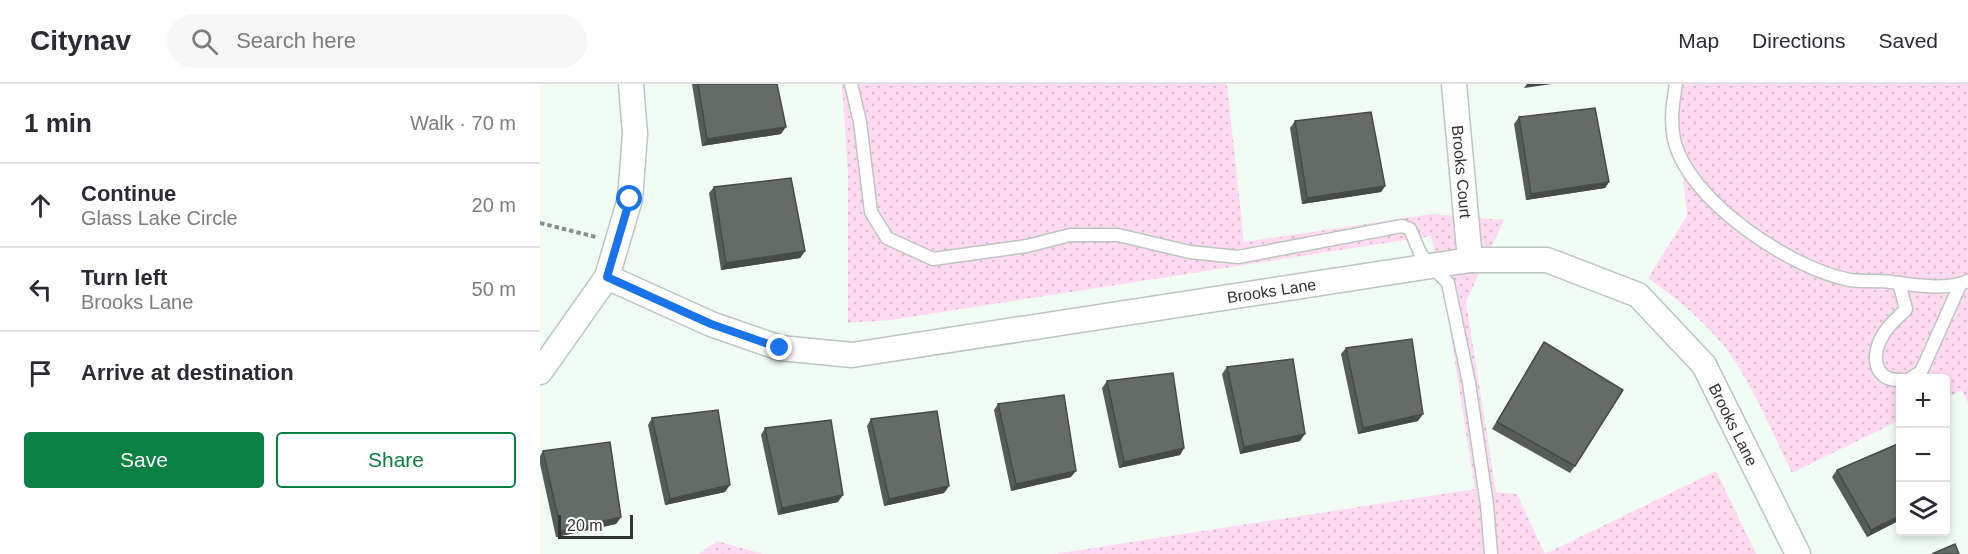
<!DOCTYPE html>
<html lang="en">
<head>
<meta charset="utf-8">
<style>
	body { margin:0; font-family:Helvetica,sans-serif; background:#f7f7f7; color:#2b2b33 }
	.controls { position:absolute; right:18px; bottom:18px; display:grid; overflow:hidden; border-radius:6px; box-shadow:0 3px 9px #0003 }
	.controls button { width:54px; height:54px; display:grid; place-items:center; padding:0; border:0; border-bottom:2px solid #e1e1e2; background:#fff; color:#2b2b33; font:30px sans-serif }
	.scale { position:absolute; left:18px; bottom:15px; width:75px; box-sizing:border-box; padding-left:6px; border:3px solid #303532; border-top:0; font-size:16px; line-height:21px; white-space:nowrap; color:#303532; -webkit-text-stroke:4px #fff; paint-order:stroke }
	.stop { position:absolute; width:18px; height:18px; margin:-14px; border:4px solid #1a73e8; border-radius:50%; background:#fff }
	.stop.end { background:#1a73e8; border-color:#fff; box-shadow:0 2px 6px #0008 }
	.list { margin:0; padding:0; list-style:none }
	h2 { display:flex; justify-content:space-between; align-items:center; height:78px; margin:0; padding:0 24px; font-size:26px }
	h2 small { font-size:20px; font-weight:400; color:#7c7c81 }
	.list li { display:grid; grid-template-columns:39px 1fr auto; gap:18px; align-items:center; box-sizing:border-box; height:84px; padding:0 24px; border-top:2px solid #e1e1e2 }
	.list b { display:block; font-size:22px; white-space:nowrap }
	.list p { margin:0; font-size:20px; white-space:nowrap; color:#7c7c81 }
	.list em { font-size:20px; font-style:normal; color:#7c7c81 }
	.actions { display:flex; gap:12px; padding:18px 24px }
	.actions a { flex:1; padding:14px 0; border:2px solid #0b8043; border-radius:6px; text-align:center; font-size:21px; color:#0b8043 }
	.actions .main { background:#0b8043; color:#fff }
	.icon { flex:none; width:33px; height:33px; fill:none; stroke:currentColor; stroke-width:2; stroke-linecap:round; stroke-linejoin:round }
	.map { position:relative; flex:none; width:1428px; height:470px; overflow:hidden }
	header { display:flex; align-items:center; gap:36px; box-sizing:border-box; height:84px; padding:0 30px; background:#fff; border-bottom:2px solid #e1e1e2 }
	header strong { font-size:28px }
	nav { display:flex; gap:33px; margin-inline-start:auto; font-size:21px }
	.search { width:420px; height:54px; background:#f7f7f7; display:flex; align-items:center; gap:15px; box-sizing:border-box; padding:0 21px; border-radius:33px; color:#7c7c81; font-size:22px }
	main { display:flex }
	aside { flex:1; background:#fff }
	.map>svg:first-child { display:block }
	.grass { fill:url(#grass-dots) }
	.lines { fill:none; stroke-linecap:round; stroke-linejoin:round }
	.service-casing { stroke:#bcc6c0; stroke-width:15 }
	.minor-casing { stroke:#bcc6c0; stroke-width:27 }
	.path { stroke:#8a918d; stroke-width:4; stroke-dasharray:4.5 3; stroke-linecap:butt }
	.service { stroke:#fff; stroke-width:12 }
	.minor { stroke:#fff; stroke-width:24 }
	.wall { fill:#555d58 }
	.shaded-wall { fill:#454c47 }
	.building { fill:#636c66; stroke:#454c47; stroke-width:1.5 }
	.route { stroke:#1a73e8; stroke-width:8 }
	.labels { text-anchor:middle; dominant-baseline:central; stroke-width:6; stroke-linejoin:round; paint-order:stroke }
	.street-label { font-size:16px; fill:#303532; stroke:#fff }
</style>
</head>
<body>
<header>
<strong>Citynav</strong>
<div class="search"><svg class="icon" aria-label="search" viewBox="0 0 24 24"><circle cx="10" cy="10" r="6"/><path d="M15 15l6 6"/></svg>Search here</div>
<nav><a>Map</a><a>Directions</a><a>Saved</a></nav>
</header>
<main>
<aside>
<h2>1 min<small>Walk · 70 m</small></h2>
<ul class="list">
<li><svg class="icon" aria-label="ahead" viewBox="0 0 24 24"><path d="M12 20V5M6 11l6-6 6 6"/></svg><div><b>Continue</b><p>Glass Lake Circle</p></div><em>20 m</em></li>
<li><svg class="icon" aria-label="left" viewBox="0 0 24 24"><path d="M17 20v-9H6M10 6l-5 5 5 5"/></svg><div><b>Turn left</b><p>Brooks Lane</p></div><em>50 m</em></li>
<li><svg class="icon" aria-label="arrive" viewBox="0 0 24 24"><path d="M6 21V4h12l-3 4 3 4H6"/></svg><div><b>Arrive at destination</b></div></li>
</ul>
<div class="actions"><a class="main">Save</a><a>Share</a></div>
</aside>
<div class="map">
<svg width="1428" height="470" viewBox="0 0 1428 470">
	<defs>
		<pattern id="grass-dots" width="8" height="8" patternUnits="userSpaceOnUse" patternTransform="scale(1.5)"><rect width="8" height="8" fill="#ffdaf2"/><path d="M2 2h.1M6 6h.1" fill="none" stroke="#dbbcd0" stroke-width="1.8" stroke-linecap="round"/></pattern>
	</defs>
	<rect width="100%" height="100%" fill="#f1fcf5"/>
	<g class="grass">
		<path d="M302,0H687L704,158L892,130L964,136L926,218L956,408L977,410L1005,470L1176,387L1216,470H514L935,405L906,220L891,152L350,236L308,239V89Z"/>
		<path d="M1133,0H1428V319L1422,306L1406,314V294H1360V336L1252,389C1232,348 1214,303 1187,266C1165,237 1137,215 1108,194L1147,132Z"/>
		<path d="M177,457L223,470H159Z"/>
	</g>
	<g class="lines">
		<defs>
			<g id="service">
				<path d="M311,0L320,38L331,128L347,154L393,175L487,162L530,151H578L650,168L698,173L862,142L870,145L881,171L908,199L929,299L947,421L951,470"/>
				<path d="M1136,0C1133,18 1130,36 1134,55C1147,116 1251,185 1310,196C1323,198 1338,196 1351,198C1374,201 1406,207 1428,197"/>
				<path d="M1359,199L1366,225C1359,233 1348,241 1343,251C1331,270 1333,297 1360,296"/>
				<path d="M1371,294L1381,288L1420,201"/>
			</g>
			<g id="minor">
				<path id="s1" d="M914,0L930,176"/>
				<path id="s2" d="M67,193L171,240L240,264L312,271L930,176H1007L1098,211L1164,281L1258,470"/>
				<path d="M0,288L67,193L90,115L95,50L91,0"/>
			</g>
		</defs>
		<use href="#service" class="service-casing"/>
		<use href="#minor" class="minor-casing"/>
		<path class="path" d="M0,139L56,153"/>
		<use href="#service" class="service"/>
		<use href="#minor" class="minor"/>
	</g>
	<g class="wall">
		<path d="M152,0H237L241,50L162,62Z"/>
		<path d="M979,33L1069,98L1065,104L986,116L974,40Z"/>
		<path d="M755,37L845,102L841,108L762,120L750,44Z"/>
		<path d="M174,103L265,167L260,174L181,186L169,109Z"/>
		<path d="M1004,258L1035,382L1030,389L952,345Z"/>
		<path d="M806,264L878,337L818,350L801,270Z"/>
		<path d="M687,283L760,357L700,370L682,290Z"/>
		<path d="M567,297L644,364L640,371L579,384L562,304Z"/>
		<path d="M458,320L531,393L471,407L454,326Z"/>
		<path d="M112,334L185,408L125,421L108,341Z"/>
		<path d="M331,335L409,402L404,409L344,422L327,342Z"/>
		<path d="M225,344L298,418L238,431L221,351Z"/>
		<path d="M3,367L81,433L76,440L16,453L0,380V372Z"/>
		<path d="M1297,386L1360,436L1327,453L1292,393Z"/>
	</g>
	<g class="shaded-wall">
		<path d="M987,0H1012L984,4Z"/>
		<path d="M246,43L241,50L162,62L167,55Z"/>
		<path d="M1069,98L1065,104L986,116L991,110Z"/>
		<path d="M845,102L841,108L762,120L767,114Z"/>
		<path d="M265,167L260,174L181,186L186,179Z"/>
		<path d="M883,330L878,337L818,350L823,344Z"/>
		<path d="M765,350L760,357L700,370L704,363Z"/>
		<path d="M644,364L640,371L579,384L584,378Z"/>
		<path d="M536,387L531,393L471,407L476,400Z"/>
		<path d="M190,401L185,408L125,421L130,415Z"/>
		<path d="M409,402L404,409L344,422L349,415Z"/>
		<path d="M303,411L298,418L238,431L242,424Z"/>
		<path d="M1360,432V436L1327,453L1331,446Z"/>
		<path d="M81,433L76,440L16,453L21,447Z"/>
	</g>
	<g class="building">
		<path d="M158,0H237L246,43L167,55Z"/>
		<path d="M1055,24L1069,98L991,110L979,33Z"/>
		<path d="M831,28L845,102L767,114L755,37Z"/>
		<path d="M251,94L265,167L186,179L174,103Z"/>
		<path d="M872,255L883,330L823,344L806,264Z"/>
		<path d="M1004,258L1083,306L1035,382L957,338Z"/>
		<path d="M753,275L765,350L704,363L687,283Z"/>
		<path d="M633,289L644,364L584,378L567,297Z"/>
		<path d="M524,311L536,387L476,400L458,320Z"/>
		<path d="M178,326L190,401L130,415L112,334Z"/>
		<path d="M397,327L409,402L349,415L331,335Z"/>
		<path d="M291,336L303,411L242,424L225,344Z"/>
		<path d="M70,358L81,433L21,447L3,367Z"/>
		<path d="M1360,359V432L1331,446L1297,386Z"/>
		<path d="M1415,460L1419,470H1392Z"/>
	</g>
	<g class="lines">
		<path class="route" d="M90,115L67,193L171,240L240,264"/>
	</g>
	<g class="labels">
		<g class="street-label">
			<text stroke="none"><textPath href="#s1" startOffset="88">Brooks Court</textPath></text>
			<text stroke="none"><textPath href="#s2" startOffset="684">Brooks Lane</textPath></text>
			<text stroke="none"><textPath href="#s2" startOffset="1222">Brooks Lane</textPath></text>
		</g>
	</g>
</svg>
<div class="controls">
<button>+</button>
<button>−</button>
<button><svg class="icon" aria-label="layers" viewBox="0 0 24 24"><path d="M12 4l9 5-9 5-9-5zM3 14l9 5 9-5"/></svg></button>
</div>
<div class="scale">20 m</div>
<div class="stop" style="left:90px;top:115px"></div>
<div class="stop end" style="left:240px;top:264px"></div>
</div>
</main>
</body>
</html>
